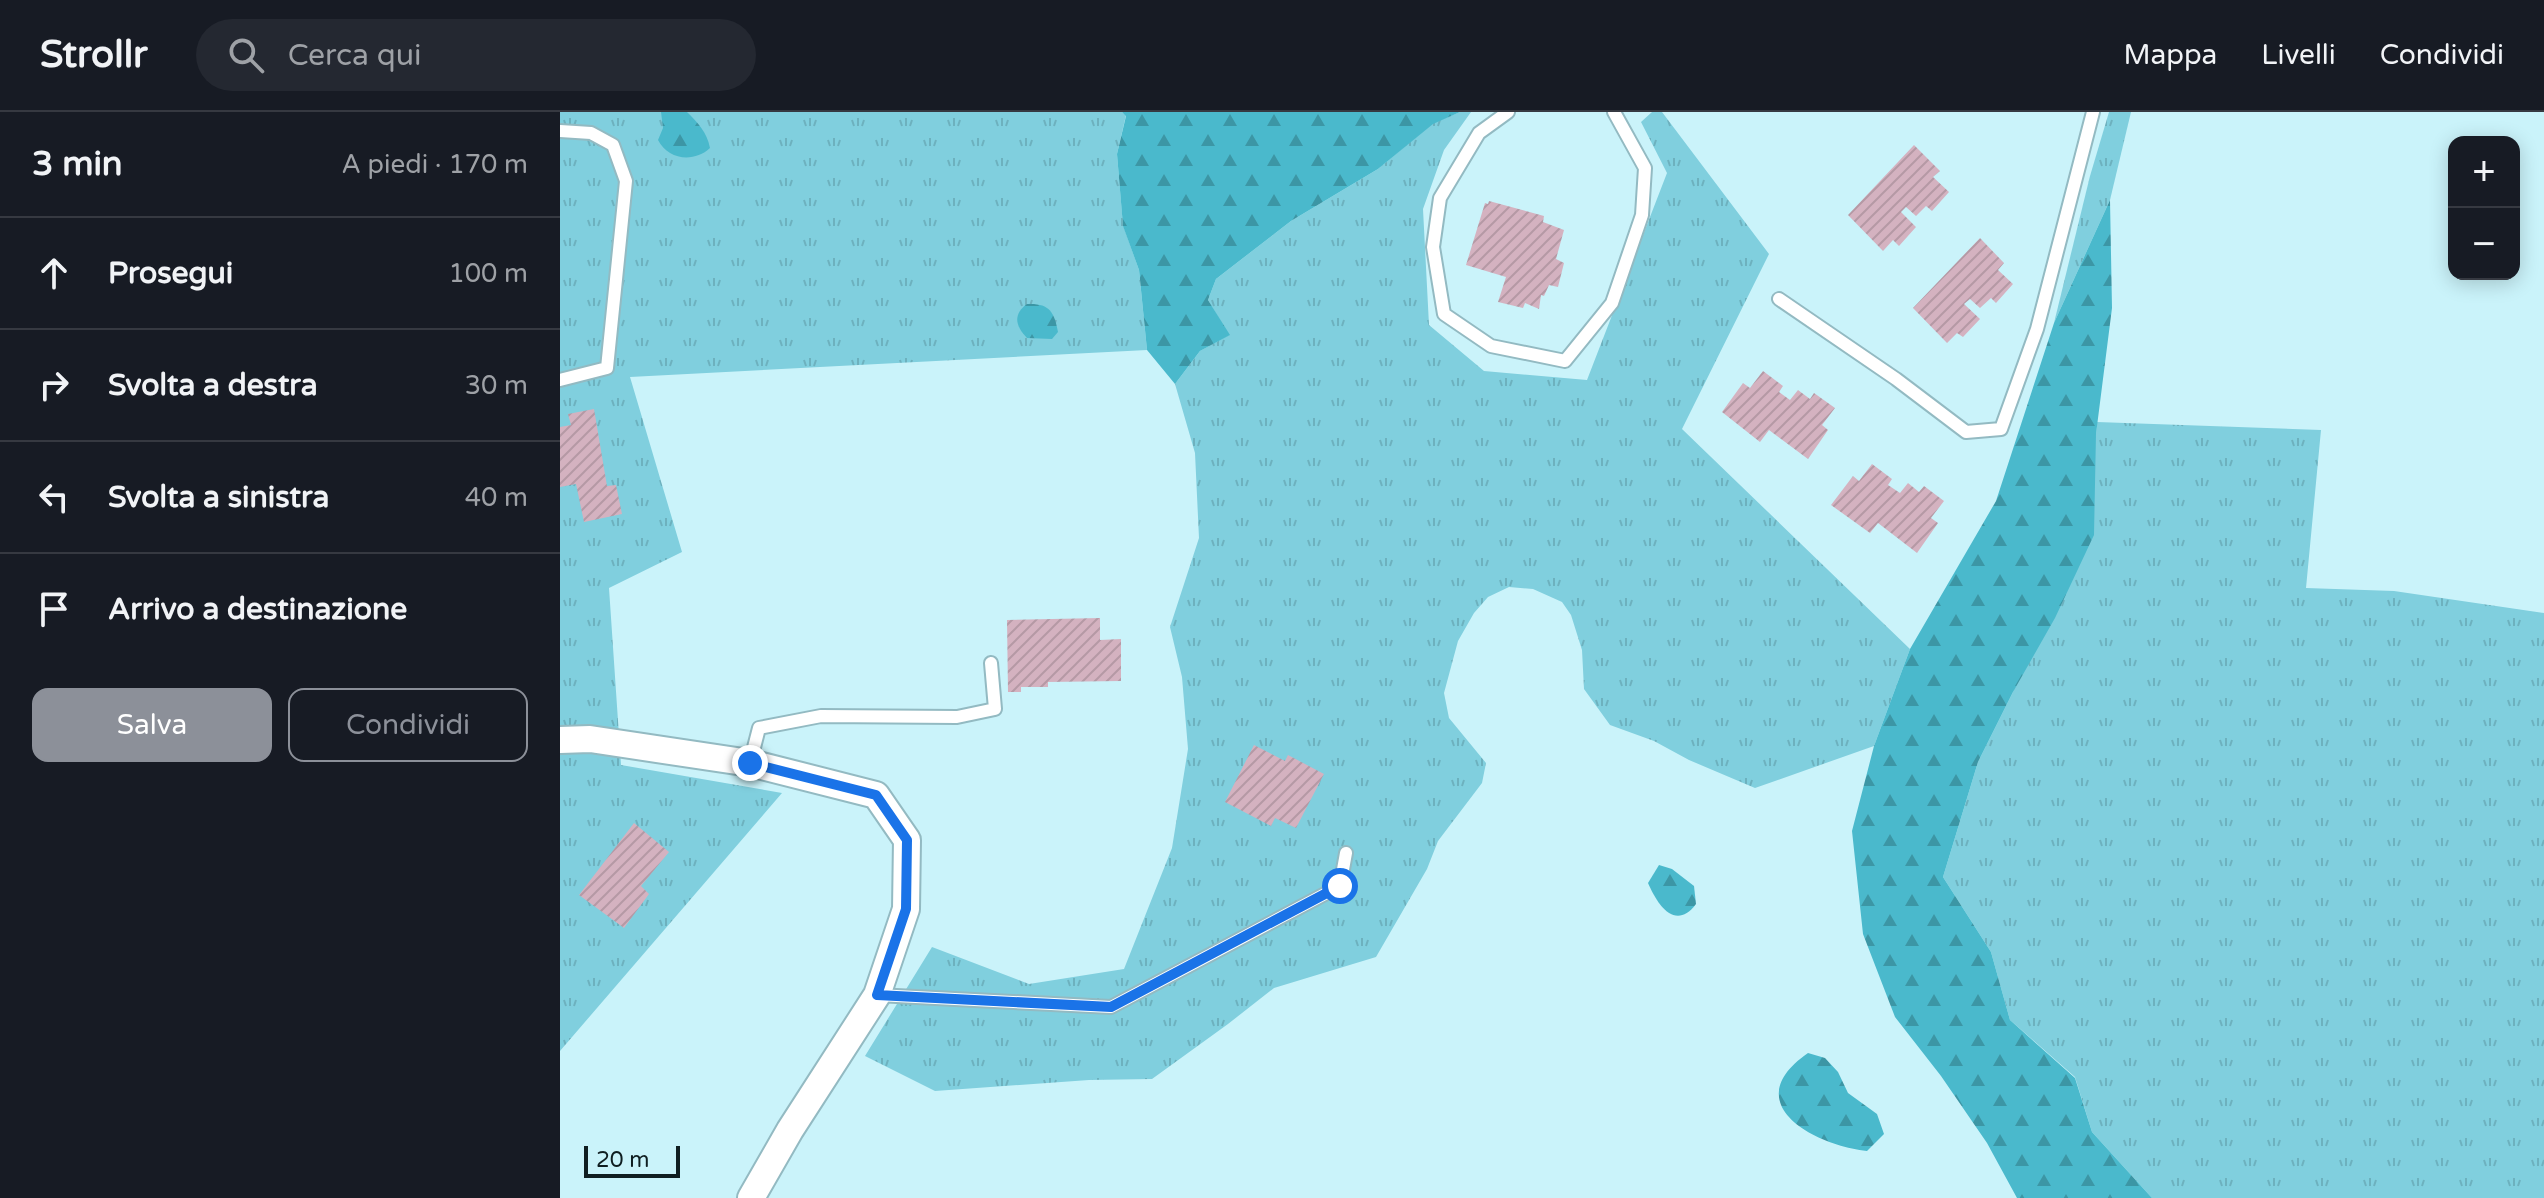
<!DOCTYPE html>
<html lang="it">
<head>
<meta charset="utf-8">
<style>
	body { margin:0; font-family:"Varela Round",sans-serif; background:#242831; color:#f1f3f6 }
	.controls { position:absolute; right:24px; top:24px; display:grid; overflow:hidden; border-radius:16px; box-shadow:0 4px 20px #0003 }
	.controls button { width:72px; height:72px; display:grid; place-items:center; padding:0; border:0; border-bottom:2px solid #363941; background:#171b24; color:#f1f3f6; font:40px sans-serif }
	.scale { position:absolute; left:24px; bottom:20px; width:96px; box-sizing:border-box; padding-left:8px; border:4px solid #0f1e21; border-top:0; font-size:22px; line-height:28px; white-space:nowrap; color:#0f1e21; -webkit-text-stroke:6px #caf3fa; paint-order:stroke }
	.stop { position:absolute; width:24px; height:24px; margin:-18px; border:6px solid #1a73e8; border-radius:50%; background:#fff }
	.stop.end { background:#1a73e8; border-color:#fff; box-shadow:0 2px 8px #0008 }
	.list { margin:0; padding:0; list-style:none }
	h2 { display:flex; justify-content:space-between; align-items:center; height:104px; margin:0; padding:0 32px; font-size:34px }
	h2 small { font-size:26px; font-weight:400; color:#9ea1a6 }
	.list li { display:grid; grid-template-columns:52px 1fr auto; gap:24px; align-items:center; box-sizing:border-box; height:112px; padding:0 32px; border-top:2px solid #363941 }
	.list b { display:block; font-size:30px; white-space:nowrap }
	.list em { font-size:26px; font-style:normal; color:#9ea1a6 }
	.actions { display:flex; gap:16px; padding:24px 32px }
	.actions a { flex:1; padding:18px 0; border:2px solid #8c9099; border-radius:16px; text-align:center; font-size:28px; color:#8c9099 }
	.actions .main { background:#8c9099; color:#fff }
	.icon { flex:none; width:44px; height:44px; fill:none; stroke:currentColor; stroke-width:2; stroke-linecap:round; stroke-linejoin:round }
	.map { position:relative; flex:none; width:1984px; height:1086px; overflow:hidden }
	header { display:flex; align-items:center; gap:48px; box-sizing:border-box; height:112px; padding:0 40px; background:#171b24; border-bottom:2px solid #363941 }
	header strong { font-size:38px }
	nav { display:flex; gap:44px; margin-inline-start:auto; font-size:28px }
	.search { width:560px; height:72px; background:#242831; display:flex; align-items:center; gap:20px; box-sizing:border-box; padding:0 28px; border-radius:44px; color:#9ea1a6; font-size:30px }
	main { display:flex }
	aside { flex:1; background:#171b24 }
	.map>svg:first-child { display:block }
	.grass { fill:url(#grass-tufts) }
	.forest { fill:url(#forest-firs) }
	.building { fill:url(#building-hatch) }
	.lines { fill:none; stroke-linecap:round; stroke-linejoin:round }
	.lane-casing { stroke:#93bac2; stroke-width:16 }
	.street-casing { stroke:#93bac2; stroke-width:30 }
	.lane { stroke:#fff; stroke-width:12 }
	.street { stroke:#fff; stroke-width:26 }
	.route { stroke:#1a73e8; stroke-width:10 }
</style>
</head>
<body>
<header>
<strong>Strollr</strong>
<div class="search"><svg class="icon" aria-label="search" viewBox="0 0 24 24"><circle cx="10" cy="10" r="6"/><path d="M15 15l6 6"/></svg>Cerca qui</div>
<nav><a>Mappa</a><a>Livelli</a><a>Condividi</a></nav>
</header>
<main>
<aside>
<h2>3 min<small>A piedi · 170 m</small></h2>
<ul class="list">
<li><svg class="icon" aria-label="ahead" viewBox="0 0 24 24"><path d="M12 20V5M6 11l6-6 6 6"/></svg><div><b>Prosegui</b></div><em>100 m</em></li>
<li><svg class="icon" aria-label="right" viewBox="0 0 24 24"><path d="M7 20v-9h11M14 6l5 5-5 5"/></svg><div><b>Svolta a destra</b></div><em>30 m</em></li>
<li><svg class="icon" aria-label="left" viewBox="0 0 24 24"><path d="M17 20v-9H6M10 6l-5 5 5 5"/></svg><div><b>Svolta a sinistra</b></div><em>40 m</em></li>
<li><svg class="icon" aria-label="arrive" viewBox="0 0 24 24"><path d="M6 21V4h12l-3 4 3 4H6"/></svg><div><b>Arrivo a destinazione</b></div></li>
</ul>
<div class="actions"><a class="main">Salva</a><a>Condividi</a></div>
</aside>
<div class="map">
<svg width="1984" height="1086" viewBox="0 0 1984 1086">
	<defs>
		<pattern id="grass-tufts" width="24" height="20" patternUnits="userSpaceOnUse" patternTransform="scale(2)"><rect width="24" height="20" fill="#80cfde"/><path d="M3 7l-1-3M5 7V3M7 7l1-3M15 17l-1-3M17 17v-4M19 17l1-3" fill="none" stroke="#6db1be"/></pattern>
		<pattern id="forest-firs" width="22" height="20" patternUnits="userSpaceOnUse" patternTransform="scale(2)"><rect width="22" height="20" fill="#4ab9cc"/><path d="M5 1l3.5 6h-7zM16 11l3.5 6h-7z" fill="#3c96a5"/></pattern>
		<pattern id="building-hatch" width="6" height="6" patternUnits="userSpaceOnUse" patternTransform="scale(2)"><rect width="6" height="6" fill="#d4b2c0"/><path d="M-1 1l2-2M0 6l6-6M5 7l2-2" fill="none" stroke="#b599a5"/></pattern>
	</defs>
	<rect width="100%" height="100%" fill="#caf3fa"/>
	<g class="grass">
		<path d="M0,0H562L566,3L557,42L563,113L579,158L587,238L70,265L122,440L49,476L61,653L222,681L0,939Z"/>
		<path d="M900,0H911L884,38L863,97L869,213L924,259L1027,268L1107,61L1081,10L1092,0H1102L1209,142L1122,317L1350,537L1314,634L1195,676L1129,648L1094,629L1050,613L1024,577L1022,538L1011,503L1002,490L973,477L949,475L928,485L914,501L898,529L884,581L889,606L926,651L922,671L878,729L867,757L816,845L714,876L668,912L592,967L529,968L375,979L305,944L372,835L469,872L564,857L612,736L628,637L622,565L610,515L639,426L635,341L615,272L640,239L669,223L648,188L656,167L731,109L818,57L873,11Z"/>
		<path d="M1549,0H1571L1550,88L1494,211L1530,64Z"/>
		<path d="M1537,310L1761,318L1746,476L1834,479L1984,501V1086H1592L1532,1020L1515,965L1450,908L1431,840L1383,765L1418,650L1453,580L1536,322Z"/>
	</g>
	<g class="forest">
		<path d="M101,0H127C138,11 147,20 150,36C134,51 108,48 98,28L103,16Z"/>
		<path d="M562,0H900L873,12L818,57L731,109L656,167L648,188L670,223L640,239L615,272L587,238L579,158L563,114L557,42L566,4Z"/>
		<path d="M1550,88L1552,196L1536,322L1534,423L1495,506L1453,580L1418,650L1383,765L1431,840L1450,908L1515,966L1532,1020L1592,1086H1457L1427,1031L1381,964L1335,905L1303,822L1292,719L1314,634L1350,537L1436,389L1494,211Z"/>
		<path d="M467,192C489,191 494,199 498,220L492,227L467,226C455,214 453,202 467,192Z"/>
		<path d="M1099,753L1112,757L1134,774L1136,792C1115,820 1097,792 1088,771Z"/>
		<path d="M1248,941L1265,946L1278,960L1288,981L1317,1002L1324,1022L1307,1039C1253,1033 1176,991 1248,941Z"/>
	</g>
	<g class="building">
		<path d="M1354,33L1380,59L1373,65L1389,80L1372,99L1366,94L1356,104L1346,95L1341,100L1356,115L1339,134L1333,128L1323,139L1288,103Z"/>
		<path d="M929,89L984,104L983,110L1004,118L996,147L1004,151L998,175L989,173L984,184L981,183L979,197L965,191L963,196L938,190L946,165L906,153L925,91L928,92Z"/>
		<path d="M1420,126L1444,151L1438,158L1453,172L1436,191L1431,186L1420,196L1410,187L1404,192L1420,207L1403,225L1397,221L1387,231L1353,196Z"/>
		<path d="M1203,259L1223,274L1219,280L1230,288L1238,278L1250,287L1254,281L1275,296L1262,313L1268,318L1248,347L1209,318L1200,330L1162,300L1183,271L1190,276Z"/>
		<path d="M34,297L47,374L56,373L62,402L24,410L16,372L0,375V315L11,313L8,302Z"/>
		<path d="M1312,352L1332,367L1328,373L1340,381L1348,371L1359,380L1364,374L1384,389L1371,406L1378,411L1357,441L1318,411L1310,421L1271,393L1293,364L1299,369Z"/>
		<path d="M540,506V528L561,527V569L488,570V575H461V580H448L447,508Z"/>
		<path d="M694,633L725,649L728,643L764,662L736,716L715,706L711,714L665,690Z"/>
		<path d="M74,711L109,740L81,774L89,782L64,816L19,783Z"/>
	</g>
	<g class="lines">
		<defs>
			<g id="lane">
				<path d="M948,0L919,21L880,86L873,135L884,202L931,234L1005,249L1052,191L1082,103L1085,56L1054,0"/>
				<path d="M0,19L31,21L53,33L66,69L47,256L0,268"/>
				<path d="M1219,187L1336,267L1406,320L1441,317L1477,217L1533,0"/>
				<path d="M190,651L199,616L261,604L397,605L435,597L431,551"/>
				<path d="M317,883L551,895L780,774L786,741"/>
			</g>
			<path id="street" d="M0,628L30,627L190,651L316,683L347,728L346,797L317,883L230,1018L191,1086"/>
		</defs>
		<use href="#lane" class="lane-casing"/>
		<use href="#street" class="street-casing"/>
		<use href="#lane" class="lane"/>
		<use href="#street" class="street"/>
	</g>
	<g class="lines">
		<path class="route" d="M190,651L316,683L347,728L346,797L317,883L551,895L780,774"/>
	</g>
</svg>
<div class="controls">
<button>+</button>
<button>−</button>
</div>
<div class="scale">20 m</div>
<div class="stop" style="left:780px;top:774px"></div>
<div class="stop end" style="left:190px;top:651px"></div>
</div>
</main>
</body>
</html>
